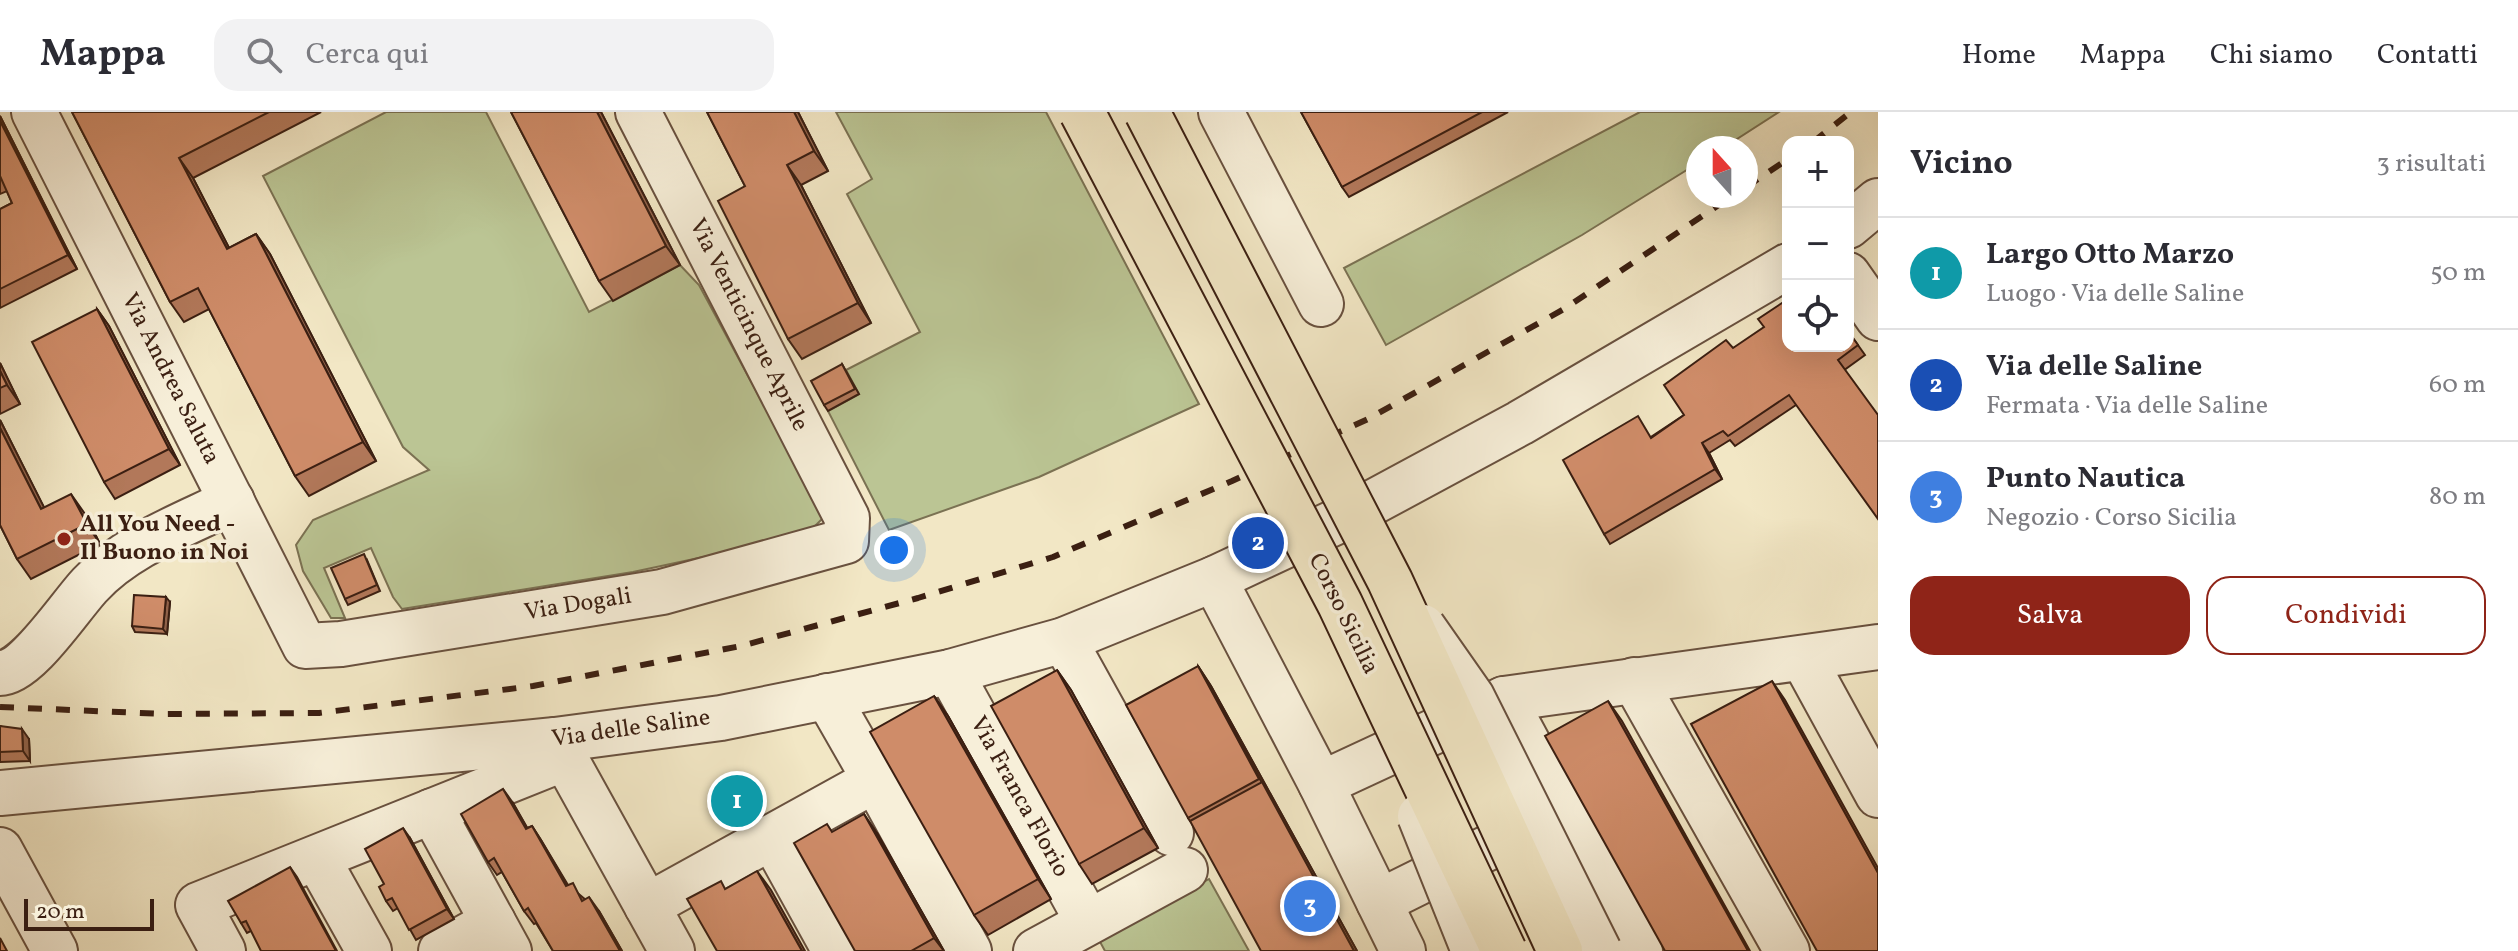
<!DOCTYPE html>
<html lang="it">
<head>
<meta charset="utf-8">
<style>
	body { margin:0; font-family:Vollkorn,serif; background:#f2f2f3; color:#2b2b33 }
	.controls { position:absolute; right:24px; top:24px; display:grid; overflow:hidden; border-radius:16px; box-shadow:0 8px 32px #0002 }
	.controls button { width:72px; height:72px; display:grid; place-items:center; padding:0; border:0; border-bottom:2px solid #e1e1e2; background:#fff; color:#2b2b33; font:40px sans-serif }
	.compass { position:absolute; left:1686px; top:24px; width:72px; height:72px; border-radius:50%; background:#fff; box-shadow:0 8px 32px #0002; rotate:339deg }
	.scale { position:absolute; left:24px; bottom:20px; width:130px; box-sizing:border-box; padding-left:8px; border:4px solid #3b1f12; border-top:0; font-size:22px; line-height:28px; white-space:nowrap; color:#3b1f12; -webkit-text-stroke:6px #f7efd9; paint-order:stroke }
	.you { position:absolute; left:894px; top:438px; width:28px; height:28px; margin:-20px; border:6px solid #fff; border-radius:50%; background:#1a73e8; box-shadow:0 0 0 12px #1a73e833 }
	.badge { display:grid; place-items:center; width:52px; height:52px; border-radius:50%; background:#8f2418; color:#fff; font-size:26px; font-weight:700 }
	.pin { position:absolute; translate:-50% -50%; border:4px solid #fff; box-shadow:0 2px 8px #0006 }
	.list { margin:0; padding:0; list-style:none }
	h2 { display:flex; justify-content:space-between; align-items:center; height:104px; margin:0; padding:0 32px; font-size:34px }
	h2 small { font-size:26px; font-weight:400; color:#7c7c81 }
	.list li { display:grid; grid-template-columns:52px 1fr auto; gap:24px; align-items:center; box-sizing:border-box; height:112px; padding:0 32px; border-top:2px solid #e1e1e2 }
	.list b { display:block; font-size:30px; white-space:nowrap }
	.list p { margin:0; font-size:26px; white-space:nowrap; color:#7c7c81 }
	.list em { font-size:26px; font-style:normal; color:#7c7c81 }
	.actions { display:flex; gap:16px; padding:24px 32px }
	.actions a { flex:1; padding:18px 0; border:2px solid #8f2418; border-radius:24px; text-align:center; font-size:28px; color:#8f2418 }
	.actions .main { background:#8f2418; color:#fff }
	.icon { flex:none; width:44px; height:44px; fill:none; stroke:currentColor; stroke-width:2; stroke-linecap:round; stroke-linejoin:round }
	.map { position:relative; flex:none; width:1878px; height:839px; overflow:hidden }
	header { display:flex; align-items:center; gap:48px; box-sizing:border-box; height:112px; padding:0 40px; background:#fff; border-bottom:2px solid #e1e1e2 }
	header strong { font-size:38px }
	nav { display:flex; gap:44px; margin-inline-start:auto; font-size:28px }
	.search { width:560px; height:72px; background:#f2f2f3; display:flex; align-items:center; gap:20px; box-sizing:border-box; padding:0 28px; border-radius:24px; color:#7c7c81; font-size:30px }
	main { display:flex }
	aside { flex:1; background:#fff }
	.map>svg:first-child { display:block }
	.green { fill:#bbc594; stroke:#7b7253; stroke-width:2 }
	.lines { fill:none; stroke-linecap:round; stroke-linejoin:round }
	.minor-casing { stroke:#69513f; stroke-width:48 }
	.minor { stroke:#f7efd9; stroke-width:44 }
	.rail { stroke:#3b1f12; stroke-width:6; stroke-dasharray:14 14; stroke-linecap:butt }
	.minor-bridge-casing { stroke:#69513f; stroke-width:48; stroke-linecap:butt }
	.major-bridge-casing { stroke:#3b1f12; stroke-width:48; stroke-linecap:butt }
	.minor-bridge { stroke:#f7efd9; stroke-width:44 }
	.major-bridge { stroke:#f2e7c5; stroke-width:44 }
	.wall { fill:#b2785a; stroke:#3b1f12; stroke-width:2 }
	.shaded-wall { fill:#91624a; stroke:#3b1f12; stroke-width:2 }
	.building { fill:#cf8c69; stroke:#3b1f12; stroke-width:2 }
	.poi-dot { fill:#8f2418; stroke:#f7efd9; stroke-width:3 }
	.labels { text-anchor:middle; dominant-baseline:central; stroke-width:7; stroke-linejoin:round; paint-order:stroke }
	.street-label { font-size:24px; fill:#3b1f12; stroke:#f7efd9 }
	.poi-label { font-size:24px; font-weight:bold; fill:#3b1f12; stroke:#f7efd9; text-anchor:start }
</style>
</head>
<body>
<header>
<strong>Mappa</strong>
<div class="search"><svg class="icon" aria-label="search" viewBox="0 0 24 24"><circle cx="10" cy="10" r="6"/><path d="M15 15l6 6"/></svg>Cerca qui</div>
<nav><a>Home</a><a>Mappa</a><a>Chi siamo</a><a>Contatti</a></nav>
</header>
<main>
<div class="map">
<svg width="1878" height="839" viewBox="0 0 1878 839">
	<rect width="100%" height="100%" fill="#f2e7c5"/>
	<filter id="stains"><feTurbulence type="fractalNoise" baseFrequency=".0025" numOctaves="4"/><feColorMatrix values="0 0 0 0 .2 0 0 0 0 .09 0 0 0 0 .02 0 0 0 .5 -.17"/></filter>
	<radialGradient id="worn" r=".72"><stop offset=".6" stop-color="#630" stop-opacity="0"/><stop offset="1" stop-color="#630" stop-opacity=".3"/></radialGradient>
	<g class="green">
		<path d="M386,0H486L589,200L680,153L699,173L824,405L806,423L633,460L402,497L393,485L371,436L324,456L345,506H331L303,459L296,433L313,408L429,358L403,335L263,64Z"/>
		<path d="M836,0H1046L1199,292L1039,365L889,418L828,299L859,282L846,258L920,220L847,82L872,67Z"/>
		<path d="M1640,0H1779L1723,36H1698V51L1582,123L1386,233L1344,156Z"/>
		<path d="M1209,767L1249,839H1105L1099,828Z"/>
	</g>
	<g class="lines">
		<defs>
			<g id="minor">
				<path d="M34,0L305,534L341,532L662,480L846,429L847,406L638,0"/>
				<path d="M1221,0L1321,192"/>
				<path d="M1848,114L1878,89"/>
				<path d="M1848,163L1878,206"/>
				<path d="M1214,467L1321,672L1403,839"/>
				<path d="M1064,528L1171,721"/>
				<path d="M1803,546L1878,683"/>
				<path d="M950,560L1088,810"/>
				<path d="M0,561C27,561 71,493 90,473C127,433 184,413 232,389"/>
				<path d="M1634,568L1787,839"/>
				<path d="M1504,587L1640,839"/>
				<path d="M555,628L672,839"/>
				<path d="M875,668L969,839"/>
				<path d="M1321,672L1504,587L1878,535"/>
				<path d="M0,681L555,628L721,606L950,560L1064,528L1214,467L1342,407L1520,311L1788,154"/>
				<path d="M432,699L509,839"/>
				<path d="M772,725L835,839"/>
				<path d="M0,738L55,839"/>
				<path d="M317,746L369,839"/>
				<path d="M1379,790L1542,709"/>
				<path d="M647,794L875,668L827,584"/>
				<path d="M223,839L198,793L565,646"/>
				<path d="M441,839L493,810"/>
				<path d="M1036,839L1185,758"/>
			</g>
		</defs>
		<use href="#minor" class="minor-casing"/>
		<use href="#minor" class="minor"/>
		<g class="rail">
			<path d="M1813,30L1851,0"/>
			<path d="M1746,75L1788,47"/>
			<path d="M0,595L166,602L319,601L533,574L741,534L918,486L1053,445L1232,369L1368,307L1564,197L1732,84"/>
		</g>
		<defs>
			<g id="minor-bridge">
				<path d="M1423,515L1472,585L1599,839"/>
				<path d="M1420,704L1474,839"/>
			</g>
			<g id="major-bridge">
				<path d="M1082,0L1340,492L1504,839"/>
				<path d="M1147,0L1390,469L1560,839"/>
			</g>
		</defs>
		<use href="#minor-bridge" class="minor-bridge-casing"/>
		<use href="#major-bridge" class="major-bridge-casing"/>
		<use href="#minor-bridge" class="minor-bridge"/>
		<use href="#major-bridge" class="major-bridge"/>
	</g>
	<g class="wall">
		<path d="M72,0H321L193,66L229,136L256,122L270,142L376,349L309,384L295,364L209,197L184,210L170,190Z"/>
		<path d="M511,0H601L680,153L613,189L599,169Z"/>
		<path d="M707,0H798L828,59L801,73L871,211L802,247L788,227L745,74Z"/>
		<path d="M1301,0H1508L1349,85L1342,75Z"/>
		<path d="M0,4L77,157L0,196V97L12,91L7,79L0,82Z"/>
		<path d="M97,197L109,214L180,353L115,387L104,370Z"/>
		<path d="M1848,219L1865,243L1796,293L1735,334L1730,328L1709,341L1722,367L1610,432L1604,422L1651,325L1684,303L1733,236Z"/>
		<path d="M0,251L20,292L0,302Z"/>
		<path d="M842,252L859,282L828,299L824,293Z"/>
		<path d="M0,308L44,396L85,402L100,432L31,467L17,447L0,413Z"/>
		<path d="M367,448L380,479L348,493L345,487Z"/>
		<path d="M170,490L167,522L135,520L132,514Z"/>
		<path d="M1198,554L1211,574L1357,839L1190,709L1188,706Z"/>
		<path d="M1057,558L1071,578L1158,736L1092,772L1079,752Z"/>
		<path d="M934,584L948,604L1051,787L988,823L974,803Z"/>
		<path d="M0,614L29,627L30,649L0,650Z"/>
		<path d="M513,691L527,716L532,714L541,728L568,773L599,799L622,839H553L536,811L534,812L524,799L502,760L497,763L488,750Z"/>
		<path d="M832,720L877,721L944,839H855Z"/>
		<path d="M410,726L454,807L416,828L398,796L393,799L386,789L384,772Z"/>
		<path d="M297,765L251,819L247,821L241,811Z"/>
	</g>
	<g class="shaded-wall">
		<path d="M597,0H601L680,153L666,134Z"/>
		<path d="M794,0H798L828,59L814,39Z"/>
		<path d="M0,4L77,157L68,143L0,9Z"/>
		<path d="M179,46L193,66L240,157L227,137Z"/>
		<path d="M787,53L801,73L871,211L858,191Z"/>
		<path d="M256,122L270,142L376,349L363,330Z"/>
		<path d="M97,197L109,214L180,353L169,337Z"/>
		<path d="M0,251L20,292L7,273L0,259Z"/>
		<path d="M0,308L55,417L41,397L0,316Z"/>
		<path d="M1702,331L1709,341L1722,367L1715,357Z"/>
		<path d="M71,382L85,402L100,432L87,412Z"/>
		<path d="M166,485L170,490L167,522L163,517Z"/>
		<path d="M1198,554L1211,574L1357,839H1354Z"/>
		<path d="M1057,558L1071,578L1158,736L1144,716Z"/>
		<path d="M1772,569L1785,588L1878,756V761Z"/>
		<path d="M934,584L948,604L1051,787L1038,767Z"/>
		<path d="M1608,589L1622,609L1750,839H1748Z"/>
		<path d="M22,617L29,627L30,649L23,639Z"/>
		<path d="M503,677L513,691L536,731L526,717Z"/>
		<path d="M864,702L877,721L944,839L934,826Z"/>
		<path d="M532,714L541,728L576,788L566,774Z"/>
		<path d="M403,716L410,726L454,807L447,797Z"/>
		<path d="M290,755L297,765L337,839H336Z"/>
		<path d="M757,759L771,778L805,839H802Z"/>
		<path d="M589,785L599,799L622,839H620Z"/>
	</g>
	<g class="building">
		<path d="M72,0H269L179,46L227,137L256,122L363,330L295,364L198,176L170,190Z"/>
		<path d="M511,0H597L666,134L599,169Z"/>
		<path d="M707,0H794L814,39L787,53L858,191L788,227L718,89L745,74Z"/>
		<path d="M1301,0H1482L1342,75Z"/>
		<path d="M0,9L68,143L0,177V97L12,91L0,64Z"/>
		<path d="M1788,187V234H1848V219L1858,233L1838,248L1878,303V407L1789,283L1728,324L1723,319L1702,331L1715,357L1604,422L1563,348L1638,304L1651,326L1684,303L1664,273L1726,228L1733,236L1764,215L1758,207Z"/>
		<path d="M97,197L169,337L104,370L32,230Z"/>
		<path d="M842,252L855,277L824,293L811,269Z"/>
		<path d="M0,259L7,273L0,276Z"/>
		<path d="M0,316L41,397L71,382L87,412L17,447L0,413Z"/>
		<path d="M364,442L377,473L345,487L331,456Z"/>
		<path d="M134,483L166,485L163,517L132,514Z"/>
		<path d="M1198,554L1259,667L1188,706L1126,593Z"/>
		<path d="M1057,558L1144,716L1079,752L991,594Z"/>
		<path d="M1772,569L1878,761V839H1817L1691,612Z"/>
		<path d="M934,584L1038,767L974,803L870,620Z"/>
		<path d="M1608,589L1748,839H1665L1545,624Z"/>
		<path d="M0,614L22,617L23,639L0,640Z"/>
		<path d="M1262,670L1354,839H1261L1190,709Z"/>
		<path d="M503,677L526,717L532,714L566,774L573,771L582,789L589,785L620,839H553L528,796L524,799L494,746L488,750L461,702Z"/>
		<path d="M864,702L934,826L911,839H855L794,731L827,712L832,720Z"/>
		<path d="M403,716L447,797L409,818L392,786L386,789L379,775L384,772L365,737Z"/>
		<path d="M290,755L336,839H261L246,809L241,811L228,789Z"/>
		<path d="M757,759L802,839H717L687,787L721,769L725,777Z"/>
		<path d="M0,826L7,839H0Z"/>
	</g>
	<circle class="poi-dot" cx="64" cy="427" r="8"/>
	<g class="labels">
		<g class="street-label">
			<text transform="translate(748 213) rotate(63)">Via Venticinque Aprile</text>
			<text transform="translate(170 267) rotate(63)">Via Andrea Saluta</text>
			<text transform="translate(578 493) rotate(-9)">Via Dogali</text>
			<text transform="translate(1343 502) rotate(64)">Corso Sicilia</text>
			<text transform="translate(631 617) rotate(-8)">Via delle Saline</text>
			<text transform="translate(1019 685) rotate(61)">Via Franca Florio</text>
		</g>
		<g class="poi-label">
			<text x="80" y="413">All You Need -<tspan x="80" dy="28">Il Buono in Noi</tspan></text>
		</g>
	</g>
	<rect width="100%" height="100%" filter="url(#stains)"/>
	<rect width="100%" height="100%" fill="url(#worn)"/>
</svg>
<div class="controls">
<button>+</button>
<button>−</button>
<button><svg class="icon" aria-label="locate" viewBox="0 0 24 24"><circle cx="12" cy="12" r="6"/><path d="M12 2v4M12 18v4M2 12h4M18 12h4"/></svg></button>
</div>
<svg class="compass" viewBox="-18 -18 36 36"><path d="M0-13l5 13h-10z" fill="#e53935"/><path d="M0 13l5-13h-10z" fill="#7c7c81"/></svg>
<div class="scale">20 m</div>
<div class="you"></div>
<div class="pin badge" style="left:737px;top:689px;background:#0f9aa8">1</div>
<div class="pin badge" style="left:1258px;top:431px;background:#1a4fb4">2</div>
<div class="pin badge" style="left:1310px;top:794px;background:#3f7fe0">3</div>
</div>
<aside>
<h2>Vicino<small>3 risultati</small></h2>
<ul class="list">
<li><span class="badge" style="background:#0f9aa8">1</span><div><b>Largo Otto Marzo</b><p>Luogo · Via delle Saline</p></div><em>50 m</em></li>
<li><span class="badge" style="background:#1a4fb4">2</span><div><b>Via delle Saline</b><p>Fermata · Via delle Saline</p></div><em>60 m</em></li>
<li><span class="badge" style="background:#3f7fe0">3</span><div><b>Punto Nautica</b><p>Negozio · Corso Sicilia</p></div><em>80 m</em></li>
</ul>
<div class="actions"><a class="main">Salva</a><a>Condividi</a></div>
</aside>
</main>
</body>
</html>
